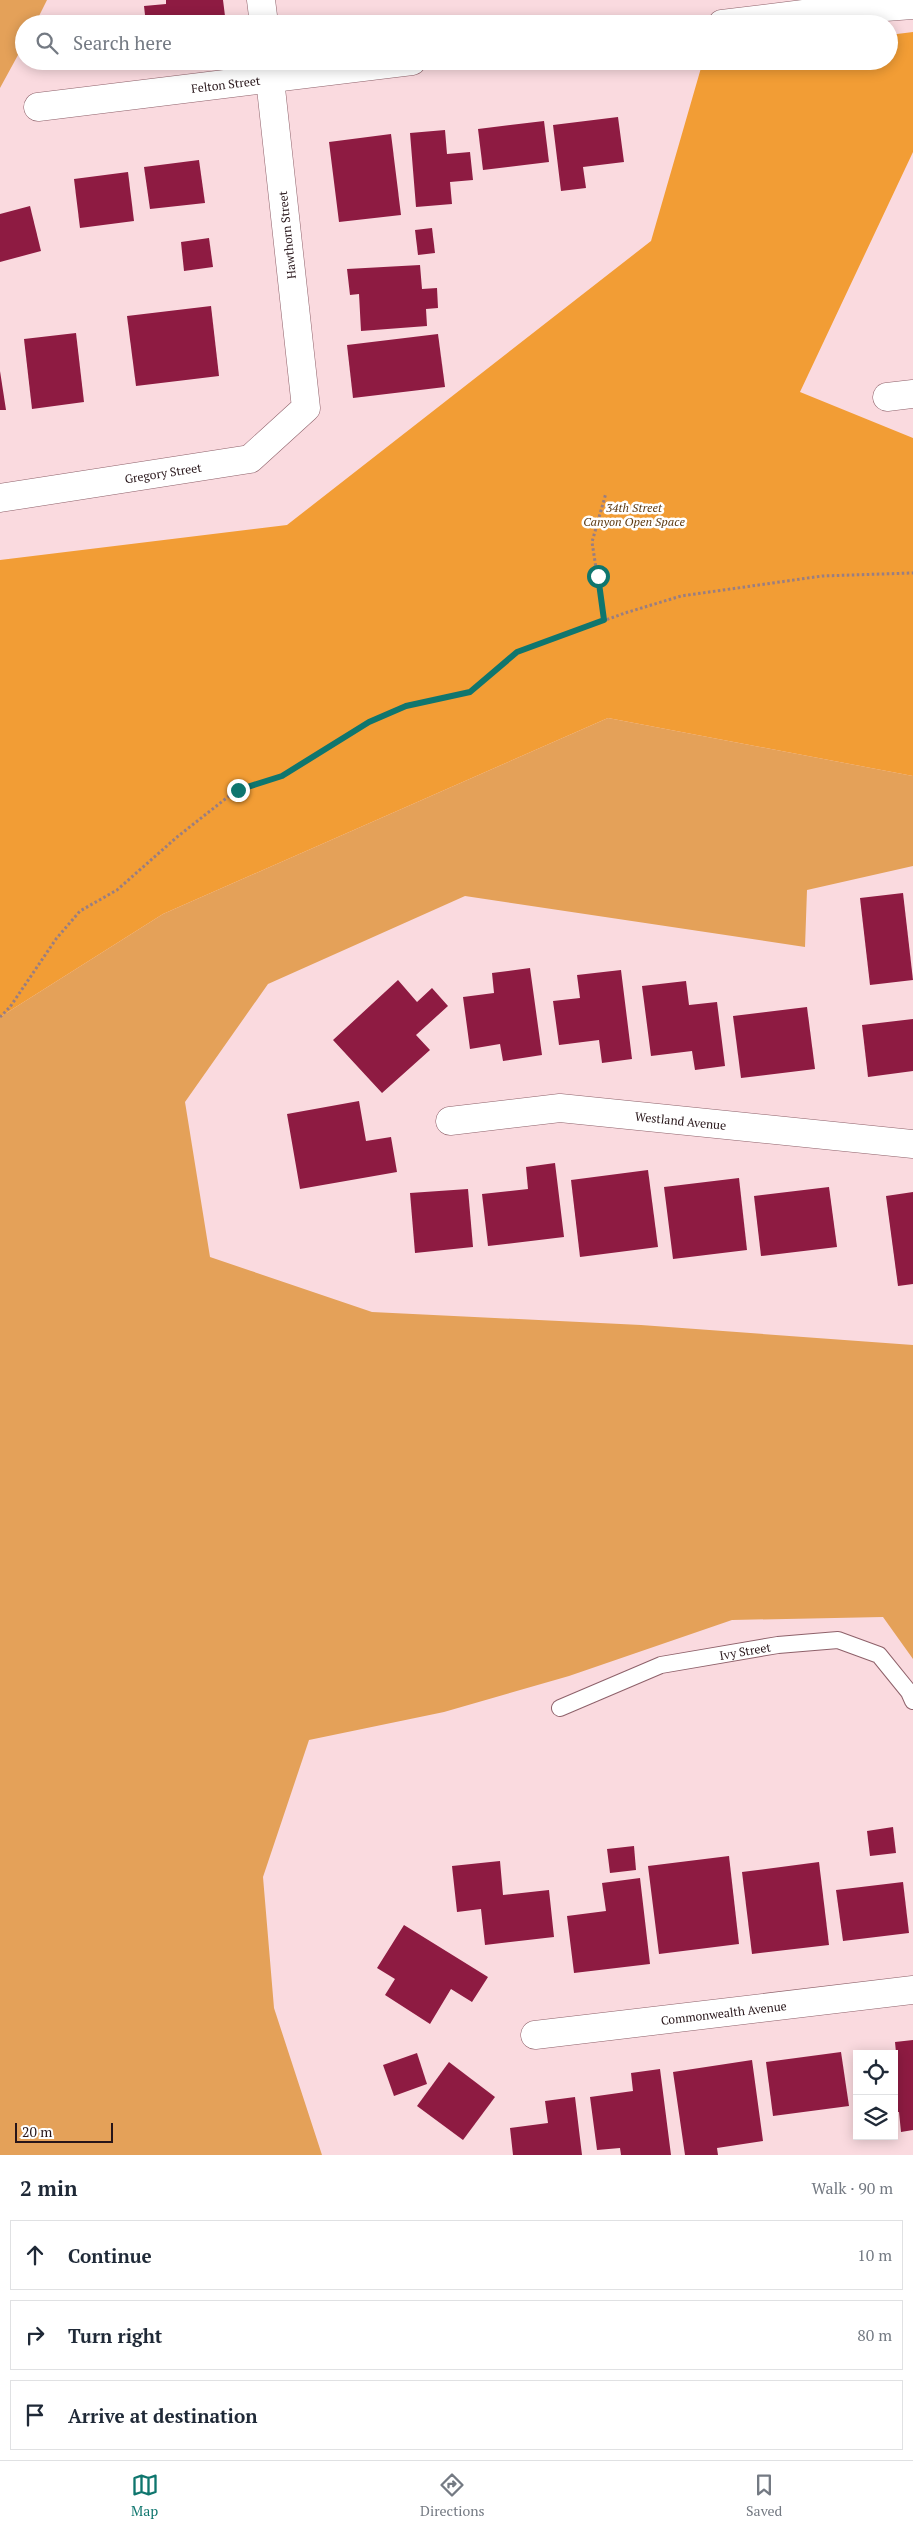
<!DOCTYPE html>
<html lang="en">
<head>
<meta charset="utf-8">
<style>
	body { margin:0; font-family:"PT Serif",serif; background:#f6f6f7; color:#1f2937 }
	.controls { position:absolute; right:15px; bottom:15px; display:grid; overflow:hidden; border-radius:0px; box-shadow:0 2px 12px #0003 }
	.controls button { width:45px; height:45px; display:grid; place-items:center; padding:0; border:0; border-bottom:1px solid #e0e1e3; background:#fff; color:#1f2937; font:25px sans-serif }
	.scale { position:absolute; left:15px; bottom:12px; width:98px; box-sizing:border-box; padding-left:5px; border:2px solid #271519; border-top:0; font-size:14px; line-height:18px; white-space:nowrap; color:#271519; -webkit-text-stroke:4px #fff; paint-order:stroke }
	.stop { position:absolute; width:15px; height:15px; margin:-11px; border:4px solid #0f766e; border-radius:50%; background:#fff }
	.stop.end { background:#0f766e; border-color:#fff; box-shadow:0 1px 5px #0008 }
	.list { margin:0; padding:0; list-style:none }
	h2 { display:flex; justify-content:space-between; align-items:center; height:65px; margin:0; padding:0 20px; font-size:21px }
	h2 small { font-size:16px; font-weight:400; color:#747a83 }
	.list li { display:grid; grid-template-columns:32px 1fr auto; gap:15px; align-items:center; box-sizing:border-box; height:70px; margin:0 10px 10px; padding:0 10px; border:1px solid #e0e1e3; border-radius:0px }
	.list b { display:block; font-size:19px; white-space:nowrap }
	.list em { font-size:16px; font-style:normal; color:#747a83 }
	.icon { flex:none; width:28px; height:28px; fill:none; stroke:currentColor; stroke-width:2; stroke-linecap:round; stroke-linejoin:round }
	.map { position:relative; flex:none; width:913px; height:2155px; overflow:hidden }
	.search { position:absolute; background:#fff; box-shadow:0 2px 12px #0003; left:15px; right:15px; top:15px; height:55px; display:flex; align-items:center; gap:12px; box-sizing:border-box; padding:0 18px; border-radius:28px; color:#747a83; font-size:19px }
	.sheet { height:305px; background:#fff }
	nav { display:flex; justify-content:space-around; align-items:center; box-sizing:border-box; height:70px; border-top:1px solid #e0e1e3; background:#fff; font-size:14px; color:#747a83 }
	nav a { display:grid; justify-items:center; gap:2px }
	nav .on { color:#0f766e }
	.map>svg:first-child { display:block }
	.green { fill:#e4a159 }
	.forest { fill:#f29d35 }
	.building { fill:#8e1b42 }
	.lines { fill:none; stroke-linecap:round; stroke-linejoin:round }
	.service-casing { stroke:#8e616a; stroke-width:18 }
	.minor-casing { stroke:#8e616a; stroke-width:29 }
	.path { stroke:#987e83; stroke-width:3; stroke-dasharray:2.5 2.5; stroke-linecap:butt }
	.service { stroke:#fff; stroke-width:16 }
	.minor { stroke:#fff; stroke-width:28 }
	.route { stroke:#0f766e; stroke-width:6 }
	.labels { text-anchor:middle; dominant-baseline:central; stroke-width:5; stroke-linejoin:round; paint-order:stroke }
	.street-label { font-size:12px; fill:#271519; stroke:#fff }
	.park-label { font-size:12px; font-style:italic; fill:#5e3b13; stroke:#fff }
</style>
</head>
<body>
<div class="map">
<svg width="913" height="2155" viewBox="0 0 913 2155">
	<rect width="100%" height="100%" fill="#fadadf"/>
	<g class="green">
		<path d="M0,0H47L35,24H24V44L0,88Z"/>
		<path d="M608,718L913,776V866L807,890L805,947L465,896L268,984L185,1102L210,1257L372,1312L641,1325L913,1345V1659L883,1617L732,1620L569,1676L444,1712L309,1740L263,1877L274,2008L322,2155H0V1017L163,914Z"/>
	</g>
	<path class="forest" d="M913,32V152L800,392L913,438V776L608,718L163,914L0,1017V560L287,525L651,241L703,61H889V35Z"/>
	<g class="building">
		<path d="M166,0H223L226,24H146L144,6L166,4Z"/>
		<path d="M618,117L624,162L583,167L586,188L561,191L553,125Z"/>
		<path d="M544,121L549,162L483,170L478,129Z"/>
		<path d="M445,130L447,154L470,152L473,180L450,182L452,204L416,207L410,133Z"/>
		<path d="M391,134L401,215L339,222L329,142Z"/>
		<path d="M199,160L205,203L150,209L144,167Z"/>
		<path d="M128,172L134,221L80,228L74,179Z"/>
		<path d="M30,206L41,251L0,262V214Z"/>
		<path d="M432,228L435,253L418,255L415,230Z"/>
		<path d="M209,238L213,267L184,271L181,242Z"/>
		<path d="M420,265L422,289L437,288L438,308L426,309L427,326L361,331L359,294L350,295L347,269Z"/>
		<path d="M211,306L219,376L136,386L127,316Z"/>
		<path d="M76,333L84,402L32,409L24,339Z"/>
		<path d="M438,334L445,387L353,398L347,345Z"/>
		<path d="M0,371L6,410H0Z"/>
		<path d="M903,893L913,980L870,985L860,898Z"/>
		<path d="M530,968L542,1055L503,1061L500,1044L470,1049L463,997L494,993L492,973Z"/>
		<path d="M621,970L632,1059L602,1063L599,1040L559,1045L553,1001L580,998L577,975Z"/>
		<path d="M398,980L417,1002L432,988L448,1006L416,1035L430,1050L382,1093L333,1040Z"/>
		<path d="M686,981L689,1005L717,1002L725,1066L695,1070L692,1051L651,1056L642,986Z"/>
		<path d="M807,1007L815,1069L741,1078L733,1016Z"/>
		<path d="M913,1019V1071L868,1077L862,1025Z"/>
		<path d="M359,1101L366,1141L391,1137L397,1172L300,1189L287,1114Z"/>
		<path d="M555,1163L564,1237L488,1246L482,1194L528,1189L526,1167Z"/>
		<path d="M648,1170L658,1247L580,1257L571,1180Z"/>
		<path d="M739,1178L747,1250L673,1259L664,1187Z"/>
		<path d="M829,1187L837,1247L761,1256L754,1196Z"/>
		<path d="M468,1189L473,1247L415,1253L410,1193Z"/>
		<path d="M913,1192V1284L898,1286L886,1196Z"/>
		<path d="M893,1827L896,1853L870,1856L867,1831Z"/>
		<path d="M634,1846L636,1870L610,1873L607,1849Z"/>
		<path d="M729,1856L739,1944L659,1954L648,1866Z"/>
		<path d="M500,1861L503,1895L549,1890L554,1937L485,1945L481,1909L457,1912L452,1866Z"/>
		<path d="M819,1862L829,1945L752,1954L742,1872Z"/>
		<path d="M640,1878L650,1964L574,1973L567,1916L606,1911L602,1883Z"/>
		<path d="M903,1882L909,1933L843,1941L836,1890Z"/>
		<path d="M404,1925L488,1977L472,2002L451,1989L430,2024L385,1995L395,1979L377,1968Z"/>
		<path d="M913,2040V2130L901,2132L899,2112H894V2063H897L895,2042Z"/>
		<path d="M841,2052L849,2106L773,2116L766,2062Z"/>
		<path d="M417,2053L427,2084L394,2096L383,2065Z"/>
		<path d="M752,2060L763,2141L717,2148L718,2155H685L673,2072Z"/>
		<path d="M449,2062L495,2097L463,2140L417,2106Z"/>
		<path d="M660,2069L671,2155H621L620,2148L597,2150L590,2097L633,2091L631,2073Z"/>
		<path d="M575,2097L582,2155H513L510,2128L548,2123L545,2101Z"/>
	</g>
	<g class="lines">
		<defs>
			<g id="service">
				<path id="s1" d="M560,1708L661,1665L778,1645L838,1640L879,1655L909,1692L913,1701"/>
			</g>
			<g id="minor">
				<path d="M261,0L264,24"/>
				<path d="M722,24L819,12L913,5"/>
				<path id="s2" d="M38,107L412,61"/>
				<path d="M887,397L913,394"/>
				<path id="s3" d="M0,498L250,459L306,408L268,61"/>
				<path id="s4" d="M450,1121L560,1108L913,1144"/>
				<path id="s5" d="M535,2035L913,1990"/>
			</g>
		</defs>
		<use href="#service" class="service-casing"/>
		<use href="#minor" class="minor-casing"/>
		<g class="path">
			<path d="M604,620L592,542L606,493"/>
			<path d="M0,1017L10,1007L56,939L80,911L117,890L177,837L238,789L282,776L369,722L405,705L470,692L517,652L625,613L681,596L822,576L913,573"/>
		</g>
		<use href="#service" class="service"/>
		<use href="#minor" class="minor"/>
	</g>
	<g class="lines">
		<path class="route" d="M238,790L282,776L369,722L406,706L470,692L517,652L604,620L598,576"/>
	</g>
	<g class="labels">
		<g class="street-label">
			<text stroke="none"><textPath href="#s2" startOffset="189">Felton Street</textPath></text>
			<text transform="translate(287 235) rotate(-96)">Hawthorn Street</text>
			<text stroke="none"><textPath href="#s3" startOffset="165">Gregory Street</textPath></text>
			<text stroke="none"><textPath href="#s4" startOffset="232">Westland Avenue</textPath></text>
			<text stroke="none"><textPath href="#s1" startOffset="195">Ivy Street</textPath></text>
			<text stroke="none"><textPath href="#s5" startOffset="190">Commonwealth Avenue</textPath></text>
		</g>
		<g class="park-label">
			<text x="634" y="507">34th Street<tspan x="634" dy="14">Canyon Open Space</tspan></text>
		</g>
	</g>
</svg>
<div class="controls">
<button><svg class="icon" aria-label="locate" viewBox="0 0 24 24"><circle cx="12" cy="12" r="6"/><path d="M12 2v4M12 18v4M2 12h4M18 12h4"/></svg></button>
<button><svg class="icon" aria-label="layers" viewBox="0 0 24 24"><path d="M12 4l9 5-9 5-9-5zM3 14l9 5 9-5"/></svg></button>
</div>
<div class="scale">20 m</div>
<div class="stop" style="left:598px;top:576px"></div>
<div class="stop end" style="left:238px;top:790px"></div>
<div class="search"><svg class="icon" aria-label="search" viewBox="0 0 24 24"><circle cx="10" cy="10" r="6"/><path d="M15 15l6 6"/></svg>Search here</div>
</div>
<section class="sheet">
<h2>2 min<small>Walk · 90 m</small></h2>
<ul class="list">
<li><svg class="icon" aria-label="ahead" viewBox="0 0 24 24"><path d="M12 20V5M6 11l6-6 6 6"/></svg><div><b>Continue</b></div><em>10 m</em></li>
<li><svg class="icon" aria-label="right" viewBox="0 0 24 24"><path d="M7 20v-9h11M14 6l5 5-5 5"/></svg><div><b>Turn right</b></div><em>80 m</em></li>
<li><svg class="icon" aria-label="arrive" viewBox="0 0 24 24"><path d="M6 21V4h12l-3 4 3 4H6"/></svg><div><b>Arrive at destination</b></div></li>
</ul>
</section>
<nav>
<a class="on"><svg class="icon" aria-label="map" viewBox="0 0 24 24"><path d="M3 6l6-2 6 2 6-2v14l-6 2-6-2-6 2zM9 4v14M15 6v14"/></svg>Map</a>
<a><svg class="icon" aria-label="directions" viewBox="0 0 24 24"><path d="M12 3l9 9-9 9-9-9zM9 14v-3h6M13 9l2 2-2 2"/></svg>Directions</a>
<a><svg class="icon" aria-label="saved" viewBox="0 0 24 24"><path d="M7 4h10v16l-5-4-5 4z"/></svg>Saved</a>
</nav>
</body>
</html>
